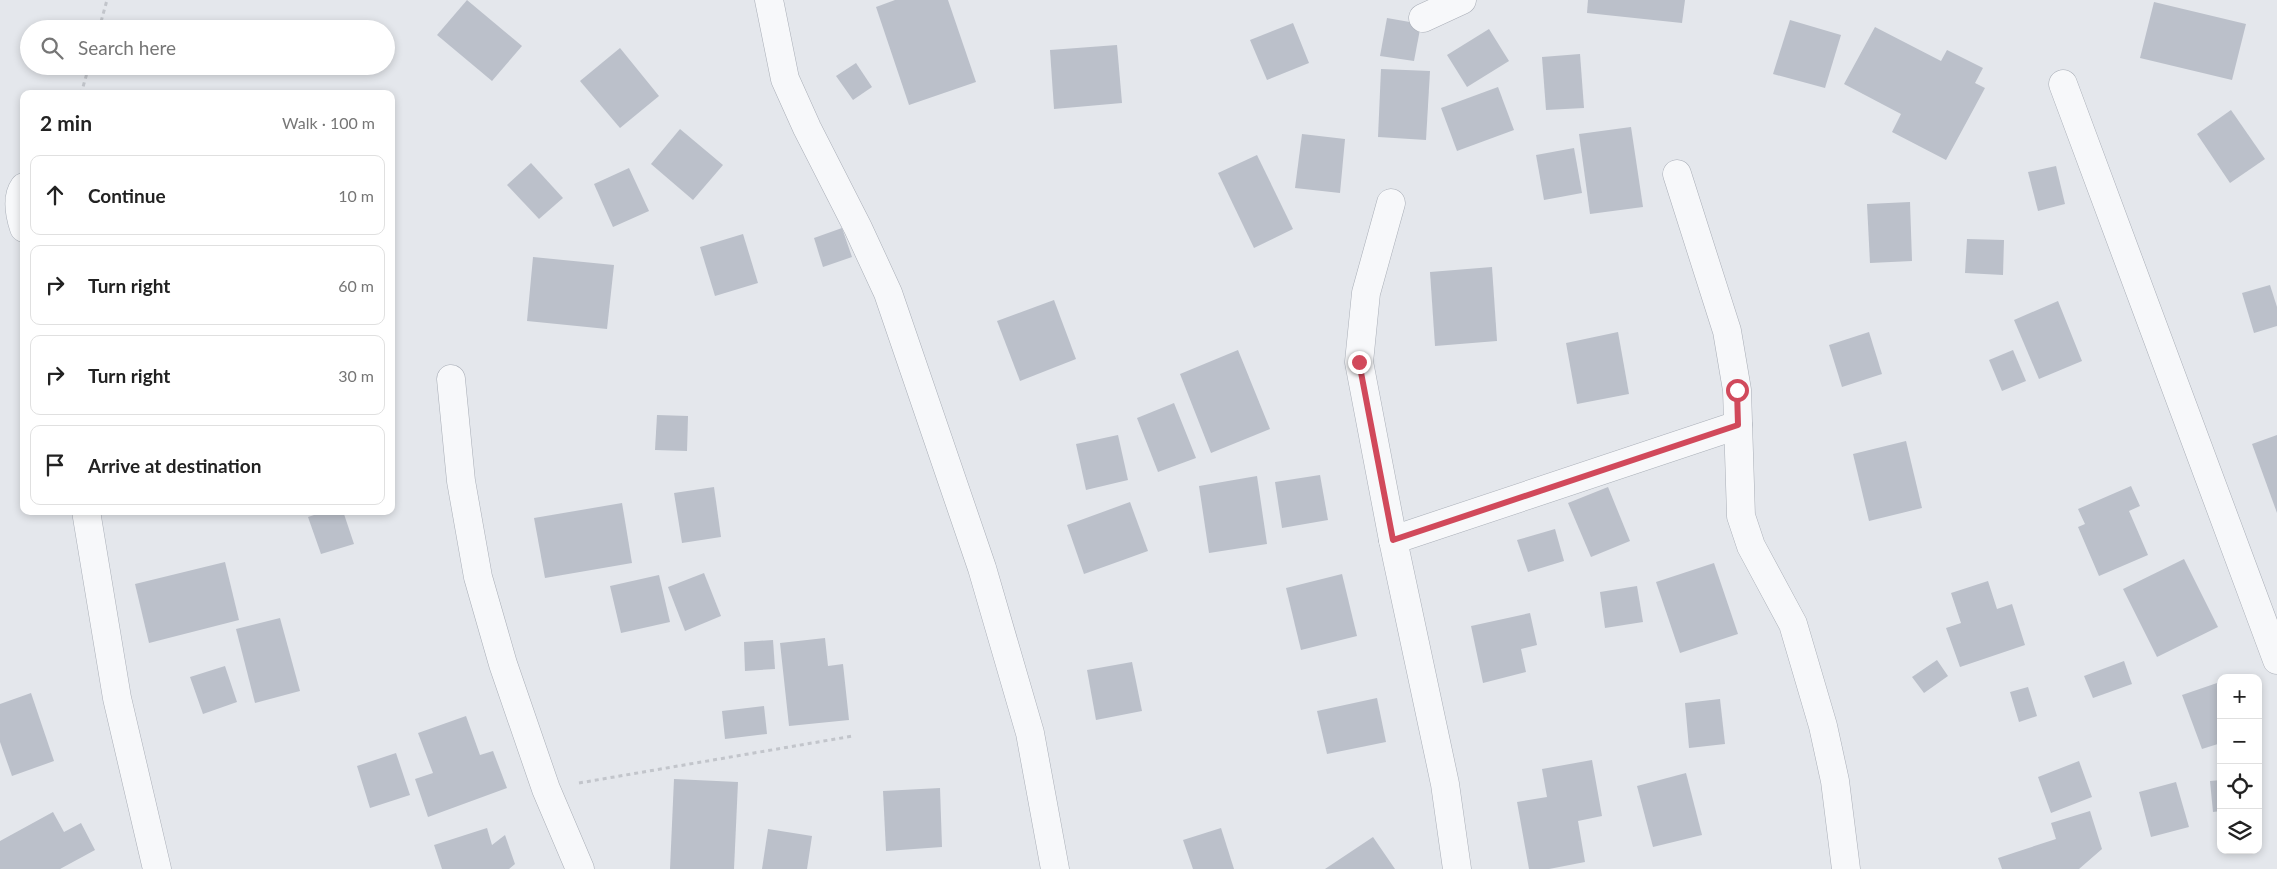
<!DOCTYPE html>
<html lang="en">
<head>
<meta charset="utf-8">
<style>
	body { margin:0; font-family:Lato,sans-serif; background:#f2f2f2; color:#222 }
	.controls { position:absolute; right:15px; bottom:15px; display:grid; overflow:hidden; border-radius:10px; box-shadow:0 2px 8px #0003 }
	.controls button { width:45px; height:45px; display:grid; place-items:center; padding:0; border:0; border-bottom:1px solid #e0e0e0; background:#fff; color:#222; font:25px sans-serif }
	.stop { position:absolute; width:15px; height:15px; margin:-11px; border:4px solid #d1495b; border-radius:50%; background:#fff }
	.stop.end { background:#d1495b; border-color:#fff; box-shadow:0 1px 5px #0008 }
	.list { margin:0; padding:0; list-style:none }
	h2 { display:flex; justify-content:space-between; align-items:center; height:65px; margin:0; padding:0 20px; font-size:21px }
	h2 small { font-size:16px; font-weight:400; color:#767676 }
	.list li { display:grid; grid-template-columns:32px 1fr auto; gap:15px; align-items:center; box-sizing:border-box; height:80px; margin:0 10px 10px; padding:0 10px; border:1px solid #e0e0e0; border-radius:10px }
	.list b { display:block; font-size:19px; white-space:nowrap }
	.list em { font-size:16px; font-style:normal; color:#767676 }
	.icon { flex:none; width:28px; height:28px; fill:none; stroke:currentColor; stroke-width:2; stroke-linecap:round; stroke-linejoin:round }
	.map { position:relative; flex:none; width:2277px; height:869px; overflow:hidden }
	.search { position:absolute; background:#fff; box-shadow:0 2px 8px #0003; left:20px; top:20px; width:375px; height:55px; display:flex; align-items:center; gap:12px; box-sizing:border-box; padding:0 18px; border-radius:28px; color:#767676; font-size:19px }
	.panel { position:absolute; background:#fff; box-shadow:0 2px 8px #0003; left:20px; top:90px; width:375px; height:425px; border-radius:10px }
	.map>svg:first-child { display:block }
	.building { fill:#bbc0ca }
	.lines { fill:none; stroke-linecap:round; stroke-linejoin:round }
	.minor-casing { stroke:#a9aeb7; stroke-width:29 }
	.path { stroke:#c2c5cb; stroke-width:3; stroke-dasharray:4 4; stroke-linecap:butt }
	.minor { stroke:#f7f8fa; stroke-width:28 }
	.route { stroke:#d1495b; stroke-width:6 }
</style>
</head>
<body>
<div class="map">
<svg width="2277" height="869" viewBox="0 0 2277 869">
	<rect width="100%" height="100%" fill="#e4e7ec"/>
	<g class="building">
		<path d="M467,0L522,46L492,81L437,35Z"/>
		<path d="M895,0H948L976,82L909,105L876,7Z"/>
		<path d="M1588,0H1685L1682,23L1587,13Z"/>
		<path d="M2154,2L2246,24L2232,80L2140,58Z"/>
		<path d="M1387,18L1421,24L1414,61L1380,56Z"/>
		<path d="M1790,20L1841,35L1825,88L1773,74Z"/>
		<path d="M1293,23L1309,63L1267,80L1250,40Z"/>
		<path d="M1875,27L1941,61L1947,50L1983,68L1975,83L1985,88L1946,160L1892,132L1901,114L1844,84Z"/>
		<path d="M1489,29L1509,61L1467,87L1447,55Z"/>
		<path d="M1117,45L1122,103L1054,109L1050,50Z"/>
		<path d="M620,48L659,96L620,128L580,81Z"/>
		<path d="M1580,54L1584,108L1546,110L1542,57Z"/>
		<path d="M856,63L872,87L853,100L836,76Z"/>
		<path d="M1381,69L1430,71L1426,140L1378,137Z"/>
		<path d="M1498,87L1514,130L1457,151L1441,108Z"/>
		<path d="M2231,110L2265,159L2230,183L2197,134Z"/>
		<path d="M1631,127L1643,207L1590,214L1579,134Z"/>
		<path d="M680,129L723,165L693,200L651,164Z"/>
		<path d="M1302,134L1345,139L1340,193L1295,188Z"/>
		<path d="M1574,148L1582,193L1544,200L1536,155Z"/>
		<path d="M1257,155L1293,229L1254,248L1218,173Z"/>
		<path d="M531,163L563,198L539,219L507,185Z"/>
		<path d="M2056,166L2065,204L2038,211L2028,172Z"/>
		<path d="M629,168L649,211L613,227L594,184Z"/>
		<path d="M1910,202L1912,261L1870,263L1867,204Z"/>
		<path d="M842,228L852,257L823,267L814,238Z"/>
		<path d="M743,234L758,283L715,296L700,247Z"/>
		<path d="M1967,239L2004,240L2003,275L1965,273Z"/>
		<path d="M533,257L614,265L607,329L527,321Z"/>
		<path d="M1492,267L1497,341L1435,346L1430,272Z"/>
		<path d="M2270,285L2277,307V326L2254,333L2242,293Z"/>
		<path d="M1054,300L1076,359L1020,381L997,321Z"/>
		<path d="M2058,301L2082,361L2039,379L2014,320Z"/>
		<path d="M1618,332L1629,394L1577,404L1566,343Z"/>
		<path d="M1869,332L1882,374L1842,387L1829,345Z"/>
		<path d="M1238,350L1270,429L1211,453L1180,374Z"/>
		<path d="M2013,350L2026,381L2002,391L1989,360Z"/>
		<path d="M1174,403L1196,458L1158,472L1137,418Z"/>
		<path d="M657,415L688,416L687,451L655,450Z"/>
		<path d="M1118,435L1128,480L1086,490L1076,444Z"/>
		<path d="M2277,435V513L2252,444Z"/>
		<path d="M1906,441L1922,508L1869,521L1853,454Z"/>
		<path d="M1320,475L1328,520L1282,528L1275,482Z"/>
		<path d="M1257,476L1267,544L1209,553L1199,486Z"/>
		<path d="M2131,486L2140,506L2129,511L2148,555L2099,576L2078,527L2085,524L2078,509Z"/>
		<path d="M714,487L721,537L682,543L674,493Z"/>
		<path d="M1608,487L1630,541L1591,557L1568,503Z"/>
		<path d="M1130,502L1148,551L1084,574L1067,525Z"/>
		<path d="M622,503L632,563L545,578L534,518Z"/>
		<path d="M326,511H343L354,544L321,554L308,517Z"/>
		<path d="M1555,529L1564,561L1528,572L1517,540Z"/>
		<path d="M2184,559L2218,627L2157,657L2123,589Z"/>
		<path d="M225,562L239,620L149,643L135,584Z"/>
		<path d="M1714,563L1738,634L1680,653L1656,582Z"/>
		<path d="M704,573L721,616L685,631L668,587Z"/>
		<path d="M1342,574L1357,636L1301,650L1286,588Z"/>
		<path d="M659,575L670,622L621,633L610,586Z"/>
		<path d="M1988,581L1997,609L2012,604L2025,645L1960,667L1946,628L1961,623L1951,593Z"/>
		<path d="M1637,586L1643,622L1605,628L1600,592Z"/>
		<path d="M1530,613L1537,645L1521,649L1526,672L1483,683L1471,626Z"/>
		<path d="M280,618L300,691L255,703L236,629Z"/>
		<path d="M825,638L828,666L843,664L849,720L789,726L780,643Z"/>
		<path d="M773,640L775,669L745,671L744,642Z"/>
		<path d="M1937,660L1948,676L1924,693L1912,677Z"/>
		<path d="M2124,661L2132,684L2093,698L2084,676Z"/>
		<path d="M1132,662L1142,711L1096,720L1087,670Z"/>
		<path d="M225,666L237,702L203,714L190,677Z"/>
		<path d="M2220,682L2221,743L2202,749L2182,695Z"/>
		<path d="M2028,687L2037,716L2019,722L2010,692Z"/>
		<path d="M31,693L54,761L12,776L0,742V704Z"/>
		<path d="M1377,698L1386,742L1327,754L1317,711Z"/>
		<path d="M1720,699L1725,744L1689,748L1685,703Z"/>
		<path d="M764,706L767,734L725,739L722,711Z"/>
		<path d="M466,716L480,755L493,751L507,788L428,817L415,779L433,773L418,733Z"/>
		<path d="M396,753L410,795L370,808L357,766Z"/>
		<path d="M1592,760L1602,816L1578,821L1585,862L1549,869H1529L1517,802L1547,797L1542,769Z"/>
		<path d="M2079,761L2092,797L2051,813L2038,777Z"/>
		<path d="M1686,773L1702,835L1653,847L1637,786Z"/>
		<path d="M674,779L738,782L734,869H670Z"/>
		<path d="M2221,780V811L2213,812L2210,781Z"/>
		<path d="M2176,782L2189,827L2151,837L2139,792Z"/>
		<path d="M940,788L942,847L886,851L883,791Z"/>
		<path d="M2090,811L2102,849L2079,869H2002L1998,858L2056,839L2051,823Z"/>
		<path d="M53,812L64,832L81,823L95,850L60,869H0V841Z"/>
		<path d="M487,828L492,845L505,835L515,864L509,869H442L434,845Z"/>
		<path d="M1221,828L1234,869H1193L1183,840Z"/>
		<path d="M768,829L812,836L807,869H762Z"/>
		<path d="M1373,837L1395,869H1325Z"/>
	</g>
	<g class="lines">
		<defs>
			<g id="minor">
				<path d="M769,0L785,79L807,128L858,228L888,293L982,568L1030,733L1055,869"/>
				<path d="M1423,18L1462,0"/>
				<path d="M2063,84L2277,660"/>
				<path d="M1677,174L1727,331L1737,390L1741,516L1751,546L1793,624L1823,726L1835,781L1846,869"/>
				<path d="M24,187C16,198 20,216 24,228"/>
				<path d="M1391,203L1366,293L1359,362L1393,540L1445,784L1457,869"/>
				<path d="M451,379L461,481L478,577L503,664L546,789L580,869"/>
				<path d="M86,511L117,698L157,869"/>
				<path d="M1393,540L1738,425"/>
			</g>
		</defs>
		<use href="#minor" class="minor-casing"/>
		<g class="path">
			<path d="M99,29L107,0"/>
			<path d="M81,94L89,66"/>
			<path d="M579,783L853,736"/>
		</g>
		<use href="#minor" class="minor"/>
	</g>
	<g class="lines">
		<path class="route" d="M1359,362L1393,540L1738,425L1737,390"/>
	</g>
</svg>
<div class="controls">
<button>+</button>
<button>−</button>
<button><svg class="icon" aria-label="locate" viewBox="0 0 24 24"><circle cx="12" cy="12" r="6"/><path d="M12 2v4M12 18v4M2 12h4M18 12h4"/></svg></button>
<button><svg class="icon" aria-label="layers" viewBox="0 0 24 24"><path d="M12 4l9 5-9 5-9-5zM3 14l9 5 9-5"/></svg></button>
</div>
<div class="stop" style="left:1737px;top:390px"></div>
<div class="stop end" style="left:1359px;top:362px"></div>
<div class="search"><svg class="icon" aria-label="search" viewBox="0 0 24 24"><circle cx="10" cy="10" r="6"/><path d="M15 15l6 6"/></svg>Search here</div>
<section class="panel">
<h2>2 min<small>Walk · 100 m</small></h2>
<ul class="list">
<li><svg class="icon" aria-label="ahead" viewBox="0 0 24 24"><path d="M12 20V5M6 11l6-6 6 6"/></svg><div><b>Continue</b></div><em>10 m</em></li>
<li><svg class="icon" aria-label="right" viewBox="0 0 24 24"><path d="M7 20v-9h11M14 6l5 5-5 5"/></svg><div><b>Turn right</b></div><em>60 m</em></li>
<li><svg class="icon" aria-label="right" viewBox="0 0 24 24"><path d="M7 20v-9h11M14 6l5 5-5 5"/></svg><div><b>Turn right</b></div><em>30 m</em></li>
<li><svg class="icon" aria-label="arrive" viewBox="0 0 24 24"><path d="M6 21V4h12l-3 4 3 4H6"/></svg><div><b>Arrive at destination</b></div></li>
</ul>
</section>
</div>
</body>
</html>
